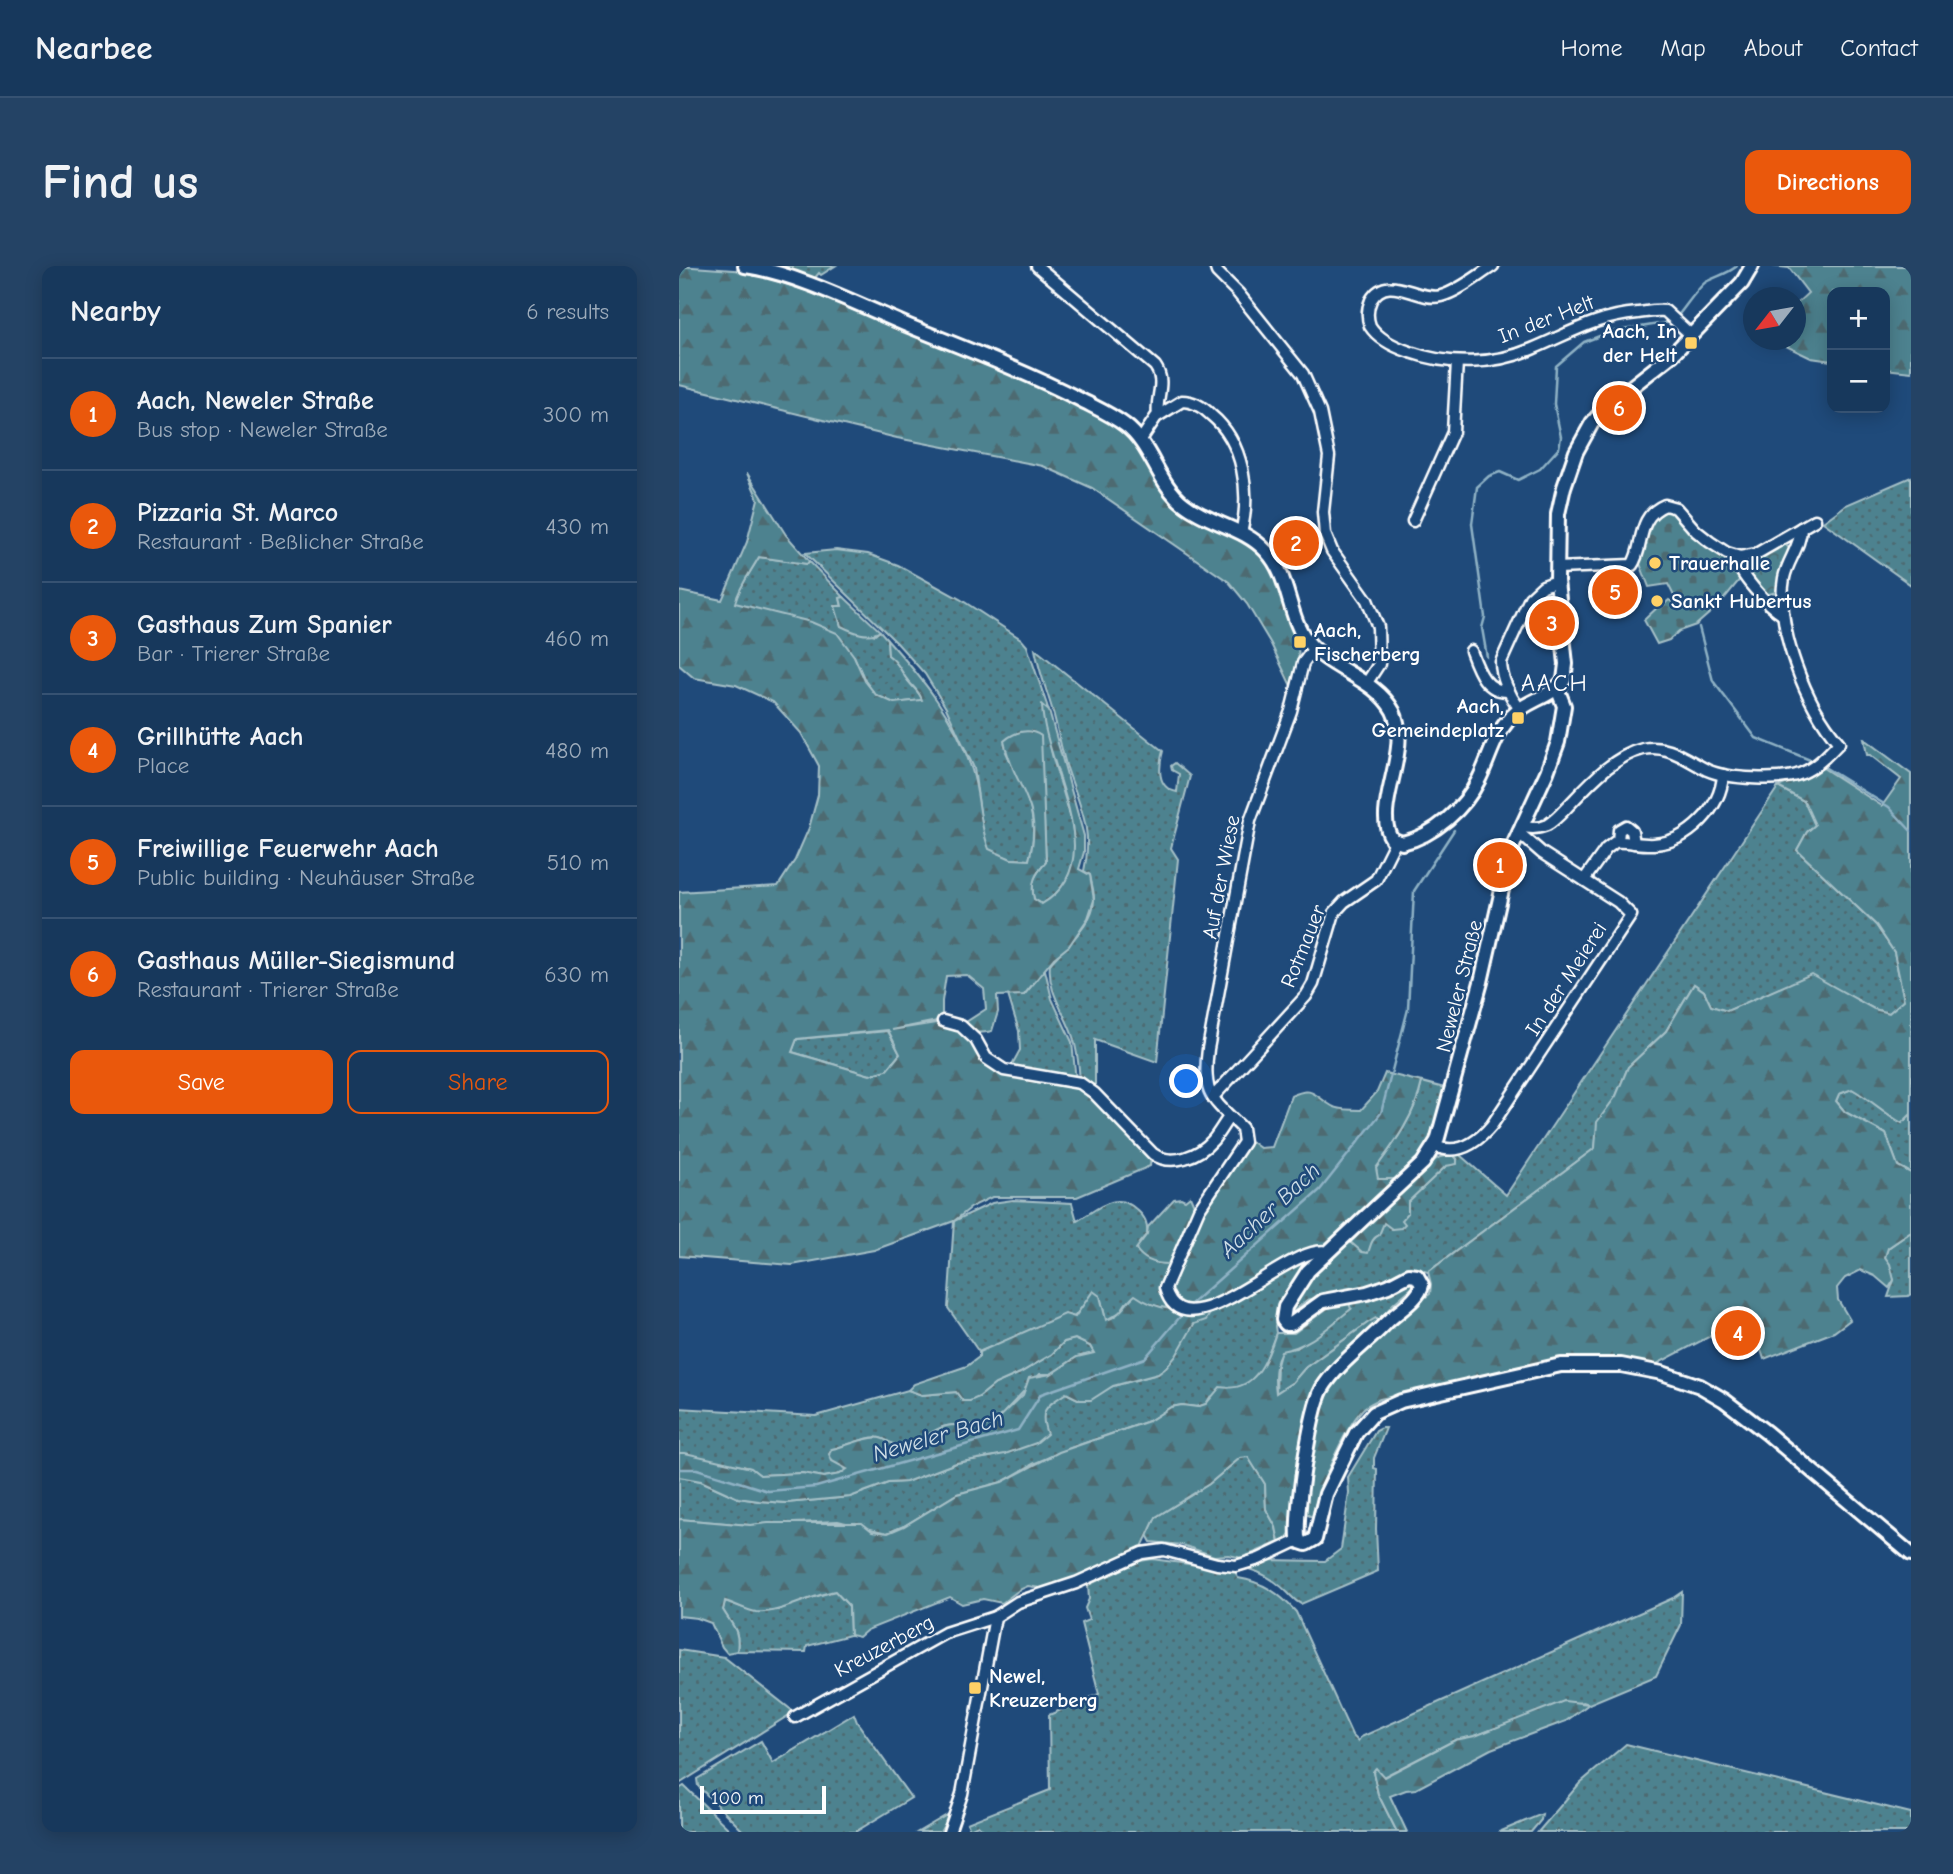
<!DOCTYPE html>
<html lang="en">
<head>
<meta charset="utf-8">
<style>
	body { margin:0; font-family:"Comic Neue",sans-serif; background:#244365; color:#f1f3f6 }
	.controls { position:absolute; right:21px; top:21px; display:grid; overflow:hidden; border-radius:14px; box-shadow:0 4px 18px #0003 }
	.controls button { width:63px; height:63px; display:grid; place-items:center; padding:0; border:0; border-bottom:2px solid #365272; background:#17385c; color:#f1f3f6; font:35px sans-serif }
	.compass { position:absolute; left:1064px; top:21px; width:63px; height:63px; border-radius:50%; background:#17385c; box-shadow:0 4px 18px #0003; rotate:239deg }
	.scale { position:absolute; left:21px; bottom:18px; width:126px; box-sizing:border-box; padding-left:7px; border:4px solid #fff; border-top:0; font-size:19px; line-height:24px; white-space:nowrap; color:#fff; -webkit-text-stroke:5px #1f4a7a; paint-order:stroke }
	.you { position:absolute; left:508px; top:816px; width:24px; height:24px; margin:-18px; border:5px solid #fff; border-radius:50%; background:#1a73e8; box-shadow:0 0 0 10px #1a73e833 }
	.badge { display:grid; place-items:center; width:46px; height:46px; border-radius:50%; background:#ea580c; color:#fff; font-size:23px; font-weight:700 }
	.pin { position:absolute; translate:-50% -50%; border:4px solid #fff; box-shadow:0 2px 7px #0006 }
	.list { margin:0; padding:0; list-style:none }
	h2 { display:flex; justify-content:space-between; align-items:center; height:91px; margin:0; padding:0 28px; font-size:30px }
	h2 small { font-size:23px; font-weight:400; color:#9eacbb }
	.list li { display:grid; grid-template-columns:46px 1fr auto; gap:21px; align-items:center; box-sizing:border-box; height:112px; padding:0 28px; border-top:2px solid #365272 }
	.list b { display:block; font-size:26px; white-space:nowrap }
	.list p { margin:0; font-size:23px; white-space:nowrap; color:#9eacbb }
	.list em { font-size:23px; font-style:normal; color:#9eacbb }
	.actions { display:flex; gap:14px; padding:21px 28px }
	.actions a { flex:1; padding:16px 0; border:2px solid #ea580c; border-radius:14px; text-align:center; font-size:24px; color:#ea580c }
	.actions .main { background:#ea580c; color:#fff }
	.map { position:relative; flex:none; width:1232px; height:1566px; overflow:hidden; border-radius:14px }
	header { display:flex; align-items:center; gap:42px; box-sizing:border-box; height:98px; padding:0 35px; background:#17385c; border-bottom:2px solid #365272 }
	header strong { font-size:33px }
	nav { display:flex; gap:38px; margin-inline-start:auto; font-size:24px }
	.intro { display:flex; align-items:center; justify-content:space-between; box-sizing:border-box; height:168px; padding:0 42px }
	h1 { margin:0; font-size:49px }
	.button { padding:18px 32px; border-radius:14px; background:#ea580c; color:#fff; font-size:24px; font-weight:700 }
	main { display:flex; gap:42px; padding:0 42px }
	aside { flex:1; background:#17385c; border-radius:14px; box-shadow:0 4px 18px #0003 }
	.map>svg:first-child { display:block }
	.grass { fill:url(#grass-dots); stroke:#a6c0c7; stroke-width:2 }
	.forest { fill:url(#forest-firs); stroke:#a6c0c7; stroke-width:2; fill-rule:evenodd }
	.cemetery { fill:url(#cemetery-stones); stroke:#a6c0c7; stroke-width:2 }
	.park { fill:url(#park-crowns); stroke:#a6c0c7; stroke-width:2 }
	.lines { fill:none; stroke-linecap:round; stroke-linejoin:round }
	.stream { stroke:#8fb2c5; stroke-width:2.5 }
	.minor-casing { stroke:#fff; stroke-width:15 }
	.major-casing { stroke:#fff; stroke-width:18 }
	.minor { stroke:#1f4a7a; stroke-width:10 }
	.major { stroke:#1f4a7a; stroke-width:12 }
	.poi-dot { fill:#ffd166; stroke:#1f4a7a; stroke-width:2.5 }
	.labels { text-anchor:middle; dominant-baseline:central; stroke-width:5; stroke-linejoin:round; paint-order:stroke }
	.street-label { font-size:21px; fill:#fff; stroke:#1f4a7a }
	.poi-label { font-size:21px; font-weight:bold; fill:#fff; stroke:#1f4a7a; text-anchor:start }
	.water-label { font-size:23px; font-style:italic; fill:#d0dfe7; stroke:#1f4a7a }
	.quarter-label { font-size:24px; letter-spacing:2px; fill:#fff; stroke:#1f4a7a }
</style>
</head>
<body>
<header>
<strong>Nearbee</strong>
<nav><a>Home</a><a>Map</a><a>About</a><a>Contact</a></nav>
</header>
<div class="intro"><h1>Find us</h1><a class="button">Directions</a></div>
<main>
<aside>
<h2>Nearby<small>6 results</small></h2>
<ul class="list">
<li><span class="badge">1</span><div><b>Aach, Neweler Straße</b><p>Bus stop · Neweler Straße</p></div><em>300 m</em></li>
<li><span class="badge">2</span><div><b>Pizzaria St. Marco</b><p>Restaurant · Beßlicher Straße</p></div><em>430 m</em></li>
<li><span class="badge">3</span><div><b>Gasthaus Zum Spanier</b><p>Bar · Trierer Straße</p></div><em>460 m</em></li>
<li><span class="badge">4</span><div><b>Grillhütte Aach</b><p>Place</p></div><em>480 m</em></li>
<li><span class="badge">5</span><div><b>Freiwillige Feuerwehr Aach</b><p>Public building · Neuhäuser Straße</p></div><em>510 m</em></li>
<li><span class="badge">6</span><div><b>Gasthaus Müller-Siegismund</b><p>Restaurant · Trierer Straße</p></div><em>630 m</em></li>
</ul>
<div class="actions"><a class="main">Save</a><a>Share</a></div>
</aside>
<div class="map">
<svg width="1232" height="1566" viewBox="0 0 1232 1566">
	<defs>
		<pattern id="grass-dots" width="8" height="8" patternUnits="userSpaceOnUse" patternTransform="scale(1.75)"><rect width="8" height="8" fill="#4e828f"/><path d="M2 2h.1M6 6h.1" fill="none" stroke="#4d6a71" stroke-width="1.8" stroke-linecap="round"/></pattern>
		<pattern id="forest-firs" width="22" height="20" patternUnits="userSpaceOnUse" patternTransform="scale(1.75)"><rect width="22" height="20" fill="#4e828f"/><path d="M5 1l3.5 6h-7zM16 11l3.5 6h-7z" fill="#4d6a71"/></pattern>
		<pattern id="cemetery-stones" width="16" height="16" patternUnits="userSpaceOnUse" patternTransform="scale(1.75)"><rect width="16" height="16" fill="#4e828f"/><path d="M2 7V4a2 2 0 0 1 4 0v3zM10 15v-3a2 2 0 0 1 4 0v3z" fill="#4d6a71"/></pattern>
		<pattern id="park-crowns" width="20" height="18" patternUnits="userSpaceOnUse" patternTransform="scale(1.75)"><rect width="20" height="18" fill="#4e828f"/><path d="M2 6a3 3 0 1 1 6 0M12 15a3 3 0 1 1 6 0" fill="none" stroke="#4d6a71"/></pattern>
	</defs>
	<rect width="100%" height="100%" fill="#1f4a7a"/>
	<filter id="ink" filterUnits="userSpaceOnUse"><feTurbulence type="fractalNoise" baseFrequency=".0143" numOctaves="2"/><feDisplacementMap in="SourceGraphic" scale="14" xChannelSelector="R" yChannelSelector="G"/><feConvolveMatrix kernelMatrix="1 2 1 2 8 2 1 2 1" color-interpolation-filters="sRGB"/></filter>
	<g filter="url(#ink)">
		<g class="grass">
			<path d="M85,0H156L142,9L140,7L134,14Z"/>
			<path d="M1232,211V319L1144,256L1167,239Z"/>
			<path d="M157,284L189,288L219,299L281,333L342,373L348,380L370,445L368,441C369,455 369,470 372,484C383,535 423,602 363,638L355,633C351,617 356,608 367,596L361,470L327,486C346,526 362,549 350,594L332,593L310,584L304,569L295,502L267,442L246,408L218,377L126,287Z"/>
			<path d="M80,291L128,298L130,295L165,331L161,332L163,341H157L162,360L196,369L201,365L208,373L209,389C222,398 221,406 230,416C236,424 239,424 244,434L215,437L197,429L186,415L175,390L84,346L55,337C61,319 71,307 80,291Z"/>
			<path d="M356,383L484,485C480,500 477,522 498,526L500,508L493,504L492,500L496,497L511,510L492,582L499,593L478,796L416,774V826L401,815C400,801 399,786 394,771C386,746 368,726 371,698C386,680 416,658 415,632C415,624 412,616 411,609L405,605C415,563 400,539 387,499C382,482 379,464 374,446C368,425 360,405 356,383Z"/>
			<path d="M1099,521L1125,535L1136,559L1128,566L1118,584L1197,659L1215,686L1225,734L1210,747L1195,743L1132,709L1048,745L1032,740L1025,725L1015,718L987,765L949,801L937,830L919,856L916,882L749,1006L733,1002L703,1018L628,1034L612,1048L611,1040L635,1005L669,974L674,979L691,978L705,956L713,963L729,947L728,936L767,900L778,893L774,889H781L827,929Z"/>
			<path d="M366,704L373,733L393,776L397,815L330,804L341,784L340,765L329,729H345Z"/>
			<path d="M209,765L221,788L208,804L191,809L113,786L118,773Z"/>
			<path d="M743,816L769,823L751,881L720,913H698L697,902C717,875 736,849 743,816Z"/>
			<path d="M1173,823C1191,833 1205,847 1223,857L1232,848V907L1219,900L1207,868L1166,846L1157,835L1160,828Z"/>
			<path d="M334,934L393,937L398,955C418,944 436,923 458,944C466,951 469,957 468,968L460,977L497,992L481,1023L488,1040L486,1042L469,1038L447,1037L441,1046L427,1054L421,1030L407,1036L395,1051L386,1049L300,1086L269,1042L275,955L313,937Z"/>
			<path d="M1232,966V1028L1229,1030L1209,1031L1215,1014L1206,991L1209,982Z"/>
			<path d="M638,989L603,1034L596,1060L597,1067L584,1101L566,1121L531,1131L527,1138L518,1141L503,1139L492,1141L470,1155L394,1181L354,1198L323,1216L278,1228L225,1260L208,1267L159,1255L71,1259L0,1253V1211L22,1215L59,1232L80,1235L107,1237L171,1231L209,1217L227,1216L277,1197L316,1190L339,1182L363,1155L364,1146L370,1138L387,1127L401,1134L434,1120L479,1108L515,1057L529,1044L602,1005Z"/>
			<path d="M732,1015L736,1019L714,1038L699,1056H690L627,1101L614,1116L597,1127L598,1099L602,1084L618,1082L672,1043L654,1038Z"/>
			<path d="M396,1073L411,1080L415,1087L398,1091L372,1108H361L313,1159C297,1161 279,1156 264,1161C252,1165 236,1179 226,1180C214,1182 211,1174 201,1172C190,1169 165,1181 153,1183L169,1202L162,1208L145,1211L123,1207L81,1209L71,1202L0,1187V1142L137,1150L229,1124L243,1129L277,1126L284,1135L300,1131L316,1118L341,1107L373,1088L385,1076Z"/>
			<path d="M703,1162H707L695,1192V1202L698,1203L697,1263L699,1305L622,1338C616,1335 614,1332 609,1327C598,1316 584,1307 570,1303V1300L584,1294L646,1295L662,1283L670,1227L669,1211L697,1165Z"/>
			<path d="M569,1190L586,1218L587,1243L597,1261L600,1276L563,1292L550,1289L535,1290L503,1279L472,1276L468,1269L477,1251L530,1218L561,1192Z"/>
			<path d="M473,1293L562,1305L557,1307L559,1312C584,1316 600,1327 617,1346L673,1469L679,1475L682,1471L994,1332L1003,1326L1002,1359L977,1410L910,1438L904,1436L873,1441L796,1470L776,1474L704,1511L696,1503L694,1506L699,1528L718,1566H306L299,1559L291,1563L288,1557L371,1524L370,1449L420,1428L402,1357L410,1354L406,1342L410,1333L409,1319L461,1295Z"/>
			<path d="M156,1325L170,1340L171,1369L128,1380L127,1386L58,1385C61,1364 54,1361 44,1344L46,1335L67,1343L99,1344L121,1335Z"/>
			<path d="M0,1384L45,1391L115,1446L0,1518Z"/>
			<path d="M175,1448L178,1456L232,1532L176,1566H65L19,1520L18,1513L82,1475L94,1497Z"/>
			<path d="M947,1478L1232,1547V1566H859L901,1517Z"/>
			<path d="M5,1520L53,1566H0V1523Z"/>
			<path d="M273,1546L261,1566H239Z"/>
			<path d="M863,1548L862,1554L852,1566H820Z"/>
		</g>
		<g class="forest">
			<path d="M0,0L68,5L125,24L374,125L436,158L456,176L502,241L532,261L560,271L589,293L601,315L619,377L620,404L612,420L592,378L568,338L550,316L413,222L364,200L218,172L0,119Z"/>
			<path d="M1093,0H1232V106L1206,103V26H1153V95L1132,92L1105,79L1111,74H1116L1117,38L1129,27L1110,2Z"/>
			<path d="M68,207L107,269L130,295L128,298L80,291C71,307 61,319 56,337L132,356L158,367L175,390L186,415L197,429L215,437L243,434C240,425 236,423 230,416C221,406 222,398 209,389L208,373C243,412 277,453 293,504C301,530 300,558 310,583L332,593L350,594C366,536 335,524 325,475C335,466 350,461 362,470L367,596C356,608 351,617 355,633L363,638C434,596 365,500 363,439L370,445L405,570V586L400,603L411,609L415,634L409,652L390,680L375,692L345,729L318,730L319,746L313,765C299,768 294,768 284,758L307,743L305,723L288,709L267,710L263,735V754L213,764L263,756L281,761L325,805L403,821L472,890L471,900L398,931H313L294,940L275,955L195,984L113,999L0,990V626L99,620L116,594L130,562L139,529L140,500L122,467L94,436L57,419L15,412L0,399V325L43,334L68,276L79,233ZM209,764L221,788L208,804L191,809L113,786L118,773Z"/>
			<path d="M165,331L201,365C189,373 174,366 162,360L156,340H163L161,332Z"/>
			<path d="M1185,473L1232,508V848L1223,857C1205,847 1191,833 1173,823L1160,828L1157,835L1166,846L1207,868L1219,900L1232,907V966L1209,982L1206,991L1211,998L1215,1014L1210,1022L1196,1010L1182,1004L1166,1012L1158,1022L1159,1034L1171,1054L1155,1066L1085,1093L1076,1067L1066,1052L974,1100C946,1093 920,1091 891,1092L701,1133C695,1136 687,1139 683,1144C664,1165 639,1224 633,1251L625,1247V1238C630,1208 631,1176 638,1147C648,1107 717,1051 751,1028L752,1018L749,1006L916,882L918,856L937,830L949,801L987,765L1015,718L1025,725L1032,740L1048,745L1132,708L1195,743L1210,747L1225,734L1215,686L1197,659L1118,584L1128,566L1136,559L1125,535L1099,521L1144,502L1203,540L1222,513L1191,489H1188Z"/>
			<path d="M706,807L743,816C736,849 717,875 697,902L699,913H720L651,977L634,983L526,1040L505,1041L491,1028L492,1021L519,947L570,874L581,882L593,881L612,830C635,819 635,830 653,840C661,845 673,843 682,844L698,826Z"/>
			<path d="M774,889L778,893V898L767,900L729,936V947L723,954L726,958L722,962L713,963L705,957L700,969C692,973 692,979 689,987L683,986L669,974L751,897L761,891Z"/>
			<path d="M511,930L518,946L497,992L489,998C477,998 464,994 457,983L468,968L469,961L495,933L502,932L506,934Z"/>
			<path d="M414,1025L421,1030L427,1054C441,1051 446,1037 456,1029C478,1045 502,1045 529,1044L532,1046L527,1054L515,1058L497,1090L487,1102L479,1108L434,1120L412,1134H401L387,1127C368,1140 359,1143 368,1168L357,1177L326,1188L277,1197L227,1216L209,1217L171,1231L107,1237L80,1235L59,1232L22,1215L0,1211V1187H6L72,1202L81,1209L123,1207L145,1211L161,1208L168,1203L153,1195L150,1188L153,1183C165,1181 190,1169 201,1172C210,1174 214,1182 226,1180C236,1179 252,1165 264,1161C279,1156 297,1161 313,1159L344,1129L350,1112L372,1108L398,1091L415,1087L411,1080L396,1073L385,1076L373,1088L341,1107L316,1118L300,1131L291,1135H284L277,1126L243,1129L229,1124L235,1118L288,1100L300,1091V1086L386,1048L396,1051Z"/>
			<path d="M670,1037L672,1043C649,1061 632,1080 602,1085C596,1097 595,1113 597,1127L614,1116L626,1102L690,1056L697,1052L699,1056L643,1115L612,1266L603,1278L600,1276L597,1261L587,1243L586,1218L569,1191L561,1192L530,1218L477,1251L463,1281L392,1314L367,1323L349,1320L340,1324L323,1337L304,1333L283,1338L271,1331L188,1364L180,1371L171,1369L170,1340L156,1325C132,1329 99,1349 77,1346C66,1344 57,1338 46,1335L44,1344C54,1361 61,1364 58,1385L48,1387L43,1381L32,1357L18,1352L0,1350V1253L71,1259L89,1257H183L193,1265L209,1267L225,1260L278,1228L323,1216L380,1186L470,1155L492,1141L503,1139L518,1141L527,1138L541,1121C576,1127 588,1095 597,1067H615L654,1038Z"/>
			<path d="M885,1435L910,1438L887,1455L812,1483L737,1523L727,1524L711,1530L728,1566H718L699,1528L694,1506L697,1502L705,1511L776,1474L796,1470Z"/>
		</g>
		<path class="cemetery" d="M992,241C1001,265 1025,275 1044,291C1050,297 1056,305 1062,312L1040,339L1017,359L1000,365L990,374L978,378L965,354L982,338L984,339L990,334L993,336L996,332L989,318L970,321L960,295L970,257L977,247Z"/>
		<path class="park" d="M1104,276L1111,283L1097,326L1087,329L1062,301Z"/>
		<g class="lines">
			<g class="stream">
				<path d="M997,52C1005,43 1019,21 1027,16C1037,10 1049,8 1058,0"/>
				<path d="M1020,361L1034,415L1077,472L1136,496"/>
				<path d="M808,391L803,362L806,351L793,258L798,221L810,210L821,206L839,214L861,203L880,182L882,171L875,138L877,100L905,76L931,66L992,56"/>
				<path d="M1142,499L1210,541L1232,565"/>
				<path d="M511,1039L641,924L702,847L729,743L735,625L775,564"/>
				<path d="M0,1203H18L89,1225L137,1221L339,1164L362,1128L466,1092L506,1045"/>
			</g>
			<defs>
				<g id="minor">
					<path d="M358,0L476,100C488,117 476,131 479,149"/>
					<path d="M536,0L538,6L559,27L624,108L641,146L650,190L644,246L646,268L653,285L688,334L699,361L700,398L687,418"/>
					<path d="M814,0C798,10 780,25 762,30C738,36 709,5 692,34C688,43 688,52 691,60C700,74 716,81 731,86C770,100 815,99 853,83C892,67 915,51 959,47C968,46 977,44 986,45L1012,69"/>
					<path d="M461,175L477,151L503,135C515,135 524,141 532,149C565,176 572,227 562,267"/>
					<path d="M734,255L774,166L778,96"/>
					<path d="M1056,290C1060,309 1088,339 1104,349"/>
					<path d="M878,302L953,299C966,281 956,251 986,239L997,242L1017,265L1031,276L1048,287L1061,291L1077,288L1136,254"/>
					<path d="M635,382L624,397L612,445L571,555L529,783C523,829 532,832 563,862L565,876L520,943L486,1022C506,1093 612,974 649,986"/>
					<path d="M792,385C799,404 806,426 830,425"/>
					<path d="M840,442C831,430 822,412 822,396L851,332L864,320L878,315"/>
					<path d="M842,560C851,563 859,563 868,559C877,554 885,544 892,537C911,517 935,490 964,483C989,478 1006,493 1028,504C1048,513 1103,516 1123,507C1138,501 1149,488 1160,477C1127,439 1096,363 1105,312C1108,295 1122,280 1122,262"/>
					<path d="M939,575L940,564L947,560L953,565L955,577"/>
					<path d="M905,614L927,583L936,576C949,575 962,579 975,578C1009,576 1042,542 1044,509"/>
					<path d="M264,755L282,760L297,774L307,792L325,804L401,817L415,827L474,888C493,901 520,890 534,874C540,867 544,859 550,851"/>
					<path d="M534,831L627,730L634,718L655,647L665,636L697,614L716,576"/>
					<path d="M756,880C779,890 798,877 813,859L952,649L939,636L863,587L839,566"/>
					<path d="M116,1451L266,1367L316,1351"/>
					<path d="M270,1566L283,1528L316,1351L339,1336L397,1317L463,1287L485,1284L538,1298L557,1300L580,1293L620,1274"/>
				</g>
				<g id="major">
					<path d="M66,0C117,7 182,40 230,60C287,83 345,105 400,133C415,141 432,148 446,159C473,179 478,217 505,238C530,258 565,261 587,285C611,310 608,349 628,375C651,404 696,412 714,445C734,485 692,543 713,573L723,577C755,570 786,542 800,513C811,491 815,469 832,451C847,434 872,432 885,414L887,398L878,315L879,248L885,221L897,186L913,157L928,140L993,89L1063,17L1073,0"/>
					<path d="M878,422L885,440L879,476L868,506L832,584L802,716L758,875L744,897L629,1005L606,1041L604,1054L607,1058H612L644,1035L688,1027L709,1020L730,1009L738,1010L743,1019C740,1033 718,1046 707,1057C687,1078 658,1098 643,1123C631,1145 617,1244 619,1271L621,1276L627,1278L636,1273L647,1228L677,1167L695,1147L722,1135L882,1099H942L983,1107L1021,1120L1045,1134L1088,1167L1232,1288"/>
				</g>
			</defs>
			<use href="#minor" class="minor-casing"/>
			<use href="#major" class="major-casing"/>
			<use href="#minor" class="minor"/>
			<use href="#major" class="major"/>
		</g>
	</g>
	<g class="poi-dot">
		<rect x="1005" y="70" width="14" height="14" rx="3.5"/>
		<circle cx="976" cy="297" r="7"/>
		<circle cx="978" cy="335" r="7"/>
		<rect x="614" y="369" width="14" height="14" rx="3.5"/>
		<rect x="832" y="445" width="14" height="14" rx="3.5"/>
		<rect x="289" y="1415" width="14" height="14" rx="3.5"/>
	</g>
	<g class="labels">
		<g class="street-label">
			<text transform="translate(867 53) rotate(-21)">In der Helt</text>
			<text transform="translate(542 611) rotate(-79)">Auf der Wiese</text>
			<text transform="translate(624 680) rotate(-68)">Rotmauer</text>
			<text transform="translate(887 713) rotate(-57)">In der Meierei</text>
			<text transform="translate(780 720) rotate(-76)">Neweler Straße</text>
			<text transform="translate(205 1380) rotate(-28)">Kreuzerberg</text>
		</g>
		<g class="poi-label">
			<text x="998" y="65" text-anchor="end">Aach, In<tspan x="998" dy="24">der Helt</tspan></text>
			<text x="990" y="297">Trauerhalle</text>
			<text x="992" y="335">Sankt Hubertus</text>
			<text x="635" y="364">Aach,<tspan x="635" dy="24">Fischerberg</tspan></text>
			<text x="825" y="440" text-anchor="end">Aach,<tspan x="825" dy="24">Gemeindeplatz</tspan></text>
			<text x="310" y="1410">Newel,<tspan x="310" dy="24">Kreuzerberg</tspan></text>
		</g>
		<g class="water-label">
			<text transform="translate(591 944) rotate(-43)">Aacher Bach</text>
			<text transform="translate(259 1170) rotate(-16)">Neweler Bach</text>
		</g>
		<g class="quarter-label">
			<text x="876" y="417">AACH</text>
		</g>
	</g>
</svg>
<div class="controls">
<button>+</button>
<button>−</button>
</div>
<svg class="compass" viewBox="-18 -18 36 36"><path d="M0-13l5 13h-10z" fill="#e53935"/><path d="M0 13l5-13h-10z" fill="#9eacbb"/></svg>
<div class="scale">100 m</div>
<div class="you"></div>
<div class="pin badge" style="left:821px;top:599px">1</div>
<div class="pin badge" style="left:617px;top:277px">2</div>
<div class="pin badge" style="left:873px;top:357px">3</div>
<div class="pin badge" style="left:1059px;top:1067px">4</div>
<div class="pin badge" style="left:936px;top:326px">5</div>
<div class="pin badge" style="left:940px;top:142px">6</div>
</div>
</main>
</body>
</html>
